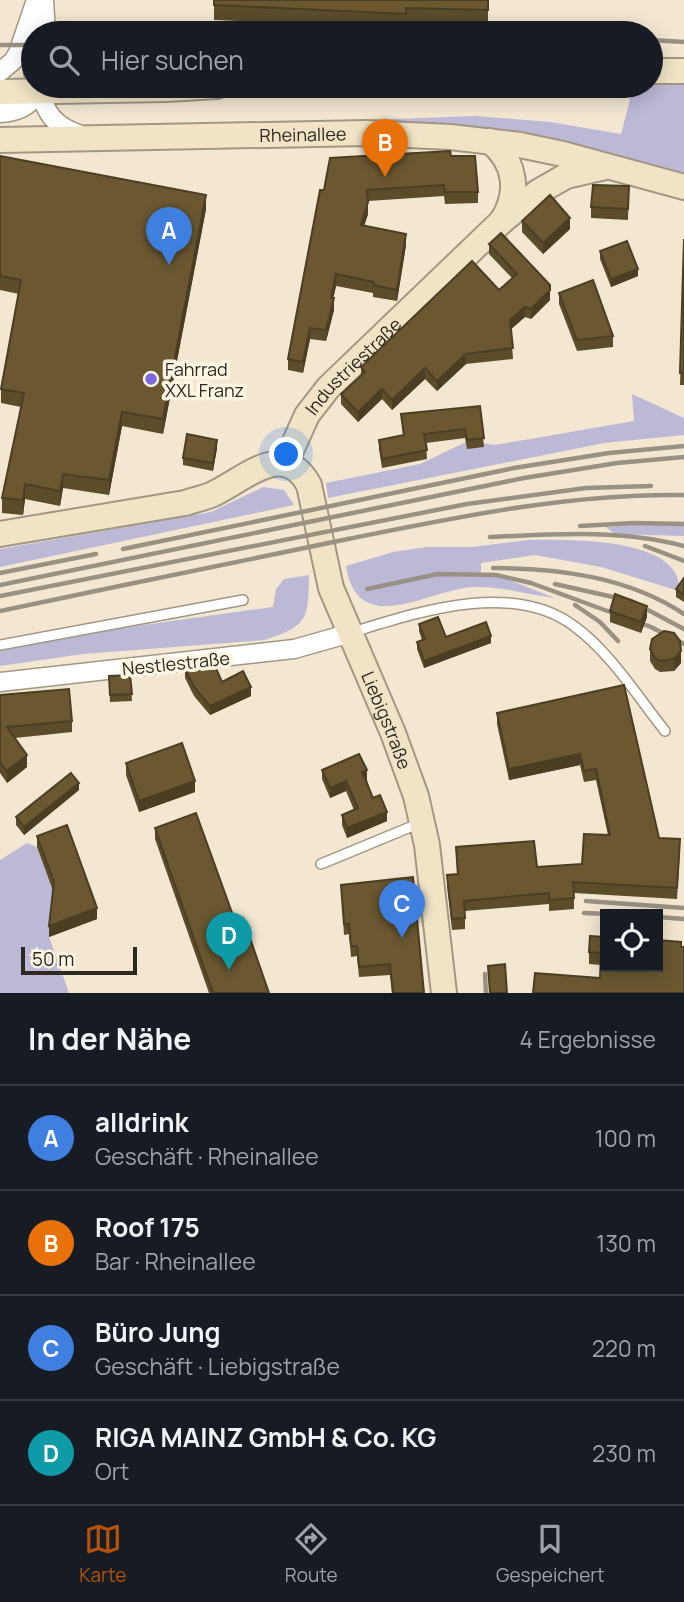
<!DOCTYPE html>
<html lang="de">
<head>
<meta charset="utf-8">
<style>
	body { margin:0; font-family:Manrope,sans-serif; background:#20242c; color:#f1f3f6 }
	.controls { position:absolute; right:21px; bottom:21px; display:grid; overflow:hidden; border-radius:0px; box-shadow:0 4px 18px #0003 }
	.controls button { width:63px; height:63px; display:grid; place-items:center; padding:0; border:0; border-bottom:2px solid #363941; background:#171b24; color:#f1f3f6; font:35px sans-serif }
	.scale { position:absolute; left:21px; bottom:18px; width:116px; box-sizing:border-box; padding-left:7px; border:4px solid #2d2921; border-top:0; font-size:19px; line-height:24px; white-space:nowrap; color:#2d2921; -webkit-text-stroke:5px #fef5e3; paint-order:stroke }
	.you { position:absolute; left:287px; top:455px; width:24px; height:24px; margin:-18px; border:5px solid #fff; border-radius:50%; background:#1a73e8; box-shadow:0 0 0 10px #1a73e833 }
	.badge { display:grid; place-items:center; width:46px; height:46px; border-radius:50%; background:#b45309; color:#fff; font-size:23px; font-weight:700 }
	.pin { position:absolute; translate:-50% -58px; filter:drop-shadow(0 2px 4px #0008) }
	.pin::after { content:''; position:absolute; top:37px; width:24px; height:21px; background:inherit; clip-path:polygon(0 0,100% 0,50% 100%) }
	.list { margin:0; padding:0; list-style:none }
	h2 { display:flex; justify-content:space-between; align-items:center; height:91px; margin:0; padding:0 28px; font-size:30px }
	h2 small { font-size:23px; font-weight:400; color:#9ea1a6 }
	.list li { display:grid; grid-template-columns:46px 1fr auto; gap:21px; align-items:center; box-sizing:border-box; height:105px; padding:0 28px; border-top:2px solid #363941 }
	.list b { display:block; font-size:26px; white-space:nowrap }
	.list p { margin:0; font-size:23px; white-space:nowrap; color:#9ea1a6 }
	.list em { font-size:23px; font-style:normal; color:#9ea1a6 }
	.icon { flex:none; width:38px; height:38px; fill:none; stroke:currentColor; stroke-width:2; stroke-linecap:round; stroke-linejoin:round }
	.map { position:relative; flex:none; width:684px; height:993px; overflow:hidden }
	.search { position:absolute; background:#171b24; box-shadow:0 4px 18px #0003; left:21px; right:21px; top:21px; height:77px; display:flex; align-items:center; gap:18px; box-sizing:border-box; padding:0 24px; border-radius:38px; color:#9ea1a6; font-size:26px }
	.sheet { height:511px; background:#171b24 }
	nav { display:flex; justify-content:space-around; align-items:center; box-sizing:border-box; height:98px; border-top:2px solid #363941; background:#171b24; font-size:19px; color:#9ea1a6 }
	nav a { display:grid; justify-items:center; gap:4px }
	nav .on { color:#b45309 }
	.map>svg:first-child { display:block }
	.green { fill:#bcb9d7 }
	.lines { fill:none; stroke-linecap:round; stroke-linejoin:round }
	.lane-casing { stroke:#a19782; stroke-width:12 }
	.street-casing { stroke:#a19782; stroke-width:21 }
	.secondary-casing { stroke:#a19782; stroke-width:28 }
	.lane { stroke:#fff; stroke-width:9 }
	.street { stroke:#fff; stroke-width:18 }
	.secondary { stroke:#f1e4c6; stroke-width:24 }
	.rail { stroke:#999181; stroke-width:4.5 }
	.wall { fill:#5c4c2a }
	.shaded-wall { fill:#4b3e22 }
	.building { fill:#6b5831; stroke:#4b3e22; stroke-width:2 }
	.poi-dot { fill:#7f66e1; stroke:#fef5e3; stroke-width:2.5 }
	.labels { text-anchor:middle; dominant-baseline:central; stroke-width:7; stroke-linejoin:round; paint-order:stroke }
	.street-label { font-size:18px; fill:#2d2921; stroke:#fef5e3 }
	.poi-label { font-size:18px; fill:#2d2921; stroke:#fef5e3; text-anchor:start }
</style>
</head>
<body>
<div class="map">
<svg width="684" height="993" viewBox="0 0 684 993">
	<rect width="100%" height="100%" fill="#f3e7d1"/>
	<g class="green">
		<path d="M651,80L684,82V175L516,134L478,127L423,123L159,132L205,126L476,116L550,122L621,134L633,88L617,86H651Z"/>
		<path d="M632,394L684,418V435L604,443L328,498L326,483L420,464L468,441L495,445L634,421Z"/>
		<path d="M263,487L284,490L294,505L0,567V549L211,512Z"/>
		<path d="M635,525H684V536L615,534L606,527Z"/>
		<path d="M528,540C553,540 684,534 679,591L601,567L535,555L481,563V574L507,579L555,598C528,595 502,586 475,587C430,588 358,641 346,566L393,552L426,547H472Z"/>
		<path d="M309,575C308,619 309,625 265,640L83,654L0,666V645L273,607L276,589L284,579Z"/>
		<path d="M27,843L37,847L54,894L49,937L69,993H0V860Z"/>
	</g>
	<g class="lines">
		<defs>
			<g id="lane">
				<path d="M353,632C418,612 513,580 574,626C609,651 638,697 665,731"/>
				<path d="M0,645L243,600"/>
				<path d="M321,864L420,823"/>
			</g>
			<g id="street">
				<path d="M44,0L46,33"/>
				<path d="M31,28L33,72"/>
				<path d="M0,72L13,61L18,53L36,0"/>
				<path d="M37,86C46,113 53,126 81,135"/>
				<path d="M0,113C21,112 32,104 43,86"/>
				<path d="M0,682L294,649L351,633"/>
			</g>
			<g id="secondary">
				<path d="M651,71H684"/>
				<path d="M0,92L166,89L217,86"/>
				<path id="s1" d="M0,140L367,133L450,137L520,145L563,154L684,187"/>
				<path d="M490,141C516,162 520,193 502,221"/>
				<path id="s2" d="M285,464L307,415L328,388L502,221L538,192L566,176L605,167"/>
				<path id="s3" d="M0,534L185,503C194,500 203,498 211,495C243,481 283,438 309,485L331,588L393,733L416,796L427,845L444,993"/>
			</g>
		</defs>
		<use href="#lane" class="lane-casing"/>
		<use href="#street" class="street-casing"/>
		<use href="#secondary" class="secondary-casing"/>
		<use href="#lane" class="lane"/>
		<use href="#street" class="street"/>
		<use href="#secondary" class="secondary"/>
		<g class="rail">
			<path d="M651,40L684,42"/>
			<path d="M0,45H33"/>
			<path d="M580,526L634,523L684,524"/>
			<path d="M490,537C554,534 622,529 684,546"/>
			<path d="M645,546L684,561"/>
			<path d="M123,549L514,468L609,453L684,446"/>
			<path d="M493,568C559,568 628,577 684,614"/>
			<path d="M0,573L96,554"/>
			<path d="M555,584L631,601L684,629"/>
			<path d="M0,585L524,478L617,463L684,457"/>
			<path d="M367,589L438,574L496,575L531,583L651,627L684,644"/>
			<path d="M0,596L467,504L586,488L651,486"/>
			<path d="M575,605L600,622L618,641"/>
			<path d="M0,611C116,587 232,562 348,539C458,517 571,493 684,495"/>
			<path d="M586,901L684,908"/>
			<path d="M584,913L608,914"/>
			<path d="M658,917L684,919"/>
			<path d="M485,974L486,993"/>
		</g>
	</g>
	<g class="wall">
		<path d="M214,0H488V24L406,22V28L214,20Z"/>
		<path d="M451,156L478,192V203L445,204L444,196L368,201V214L364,226L406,245L397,301L373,297V293L336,286L333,298L334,310L326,341L310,339L303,373L288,370V359L324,190Z"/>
		<path d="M0,159L206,209L163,434L122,426L109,495L63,488L60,506L25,499L23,515L2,513V498L21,407L1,403V389L19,294L0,290Z"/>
		<path d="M629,186L628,220L591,218V207Z"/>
		<path d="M522,221L570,229L543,254L522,232Z"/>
		<path d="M684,239V385H680Z"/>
		<path d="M489,244L550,300L531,319L525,317L511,329L513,359L466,364L437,391L425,379L392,410L382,399L358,422L341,404V394L361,376V367L499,290L512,278L489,254Z"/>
		<path d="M600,251L638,276L611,287L600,259Z"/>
		<path d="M559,293L613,336V347L577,351L559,304Z"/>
		<path d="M480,406L484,447L467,449L465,438L426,443L427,459L382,468L379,449V440L403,435L401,414Z"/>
		<path d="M217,448L213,471L183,465V458Z"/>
		<path d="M684,578V602L676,597V589Z"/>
		<path d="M610,611L647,617L641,633L610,622Z"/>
		<path d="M419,624L446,637L491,643L424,668L417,649V642L422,640L419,631Z"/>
		<path d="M650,649L681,663L674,671L660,672L655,669L650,661Z"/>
		<path d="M185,669L251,696L210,715L194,696L185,678Z"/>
		<path d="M130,675L132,701L110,702L109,676Z"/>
		<path d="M624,685L659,838L680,850L677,899L574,893V909L549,911V904L465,911V929L452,930L447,886V875L457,874L456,847L537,867L582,864L608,835L596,780L584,782L580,765L509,780L497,724V713Z"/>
		<path d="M0,695L72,721V732L15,738L27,767L7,783L0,773Z"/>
		<path d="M126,763L195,792L139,812L126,775Z"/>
		<path d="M322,770L367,780L373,798L387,821L347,838L342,825V815L354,810L346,791L330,798L322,779Z"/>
		<path d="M79,790L24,835L16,825V817Z"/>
		<path d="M155,828L235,921L269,993H209L155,839Z"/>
		<path d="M37,836L97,919L49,937L53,891L37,847Z"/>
		<path d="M341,885L424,993H392L390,975L359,977L357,956L351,957L349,934L344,935Z"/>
		<path d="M681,947L600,978L601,965L589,964V952Z"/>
	</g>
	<g class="shaded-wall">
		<path d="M206,195V209L163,434V419Z"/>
		<path d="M368,202V214L361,236V225Z"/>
		<path d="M570,218V229L543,254V243Z"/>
		<path d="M406,234V245L397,301V290Z"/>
		<path d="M638,269V276L611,287V279Z"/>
		<path d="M336,274V286L331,309V298Z"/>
		<path d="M550,290V300L531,319V309Z"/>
		<path d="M334,298V310L326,341V330Z"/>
		<path d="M525,307V317L510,330V320Z"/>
		<path d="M310,328V339L303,373V362Z"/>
		<path d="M466,354V364L437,391V381Z"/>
		<path d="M425,368V379L392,410V400Z"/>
		<path d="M382,389V399L358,422V412Z"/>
		<path d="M122,412V426L109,495V480Z"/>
		<path d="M217,440V448L213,471V463Z"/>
		<path d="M63,474V488L60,506V491Z"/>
		<path d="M25,484V499L23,515V500Z"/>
		<path d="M647,606V617L641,633V622Z"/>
		<path d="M491,636V643L424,668V661Z"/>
		<path d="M681,651V663L674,671V659Z"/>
		<path d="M251,687V696L210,715V706Z"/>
		<path d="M580,754V765L509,780V769Z"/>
		<path d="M27,755V767L7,783V771Z"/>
		<path d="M367,770V780L362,782V772Z"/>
		<path d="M195,781V792L139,812V801Z"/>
		<path d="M346,781V791L330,798V788Z"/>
		<path d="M79,783V790L24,835V827Z"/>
		<path d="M387,812V821L347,838V828Z"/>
		<path d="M97,908V919L49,937V926Z"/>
	</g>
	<g class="building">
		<path d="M214,0H488V10L406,8V14L214,5Z"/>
		<path d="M450,151L451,156H475L478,192H445L444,185L367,190L368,202L361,225L406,234L397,290L373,285L374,282L336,274L331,298H334L326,330L310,328L303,362L288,359L320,190H324L330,158Z"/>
		<path d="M0,156L206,195L163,419L122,412L109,480L63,474L60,491L25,484L23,500L2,498L24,393L1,389L21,280L0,276Z"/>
		<path d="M593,185L629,186L628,209L591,207Z"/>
		<path d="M550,195L570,218L543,243L522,221Z"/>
		<path d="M501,233L550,285V290L531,309L525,307L510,320L513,348L466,354L437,381L425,368L392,400L382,389L358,412L341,394L365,372L361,367L472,261L499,290L517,274L489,244Z"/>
		<path d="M684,239V373H680Z"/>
		<path d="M627,241L638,269L611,279L600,251Z"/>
		<path d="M593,280L613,336L577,340L559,293Z"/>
		<path d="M480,406L484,438L467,440L465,429L424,434L427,450L382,459L379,440L404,435L401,414Z"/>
		<path d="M187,434L217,440L213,463L183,458Z"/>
		<path d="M684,578V595L676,589Z"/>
		<path d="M615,594L647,606L641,622L610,611Z"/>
		<path d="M438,617L446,637L486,622L491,636L424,661L417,642L425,639L419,624Z"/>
		<path d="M664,631L674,633L680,641L681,651L674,659L660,661L655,658L650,649L652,639Z"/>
		<path d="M215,666L222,682L243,671L251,687L210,706L194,687L185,669Z"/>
		<path d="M130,675L132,694L110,695L109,676Z"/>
		<path d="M624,685L659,838L680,839L677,888L573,882L574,898L549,900V893L464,901L465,918L452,919L447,875L458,874L456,847L534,841L537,867L582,864L584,834L610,835L596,769L584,771L580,754L509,769L497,713Z"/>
		<path d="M69,689L72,721L7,727L27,755L7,771L0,762V695Z"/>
		<path d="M182,743L195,781L139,801L126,763Z"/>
		<path d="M359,754L367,770L362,772L373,798L380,795L387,812L347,828L342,815L358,808L346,781L330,788L322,770Z"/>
		<path d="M71,773L79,783L24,827L16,817Z"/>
		<path d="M196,813L235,921L243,918L269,993H213L155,828Z"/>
		<path d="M67,825L97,908L49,926L54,882L37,836Z"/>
		<path d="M413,877L424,993H393L390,964L359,967L357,946H351L349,924H344L341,885Z"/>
		<path d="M590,936L605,937V967H658V940L681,942V947H684V993H533L535,973L600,978L601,953L589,952Z"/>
		<path d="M505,964L507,993H490L488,966Z"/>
	</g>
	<circle class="poi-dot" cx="151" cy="379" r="7"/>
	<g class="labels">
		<g class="street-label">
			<text stroke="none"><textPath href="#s1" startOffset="303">Rheinallee</textPath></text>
			<text stroke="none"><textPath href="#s2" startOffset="121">Industriestraße</textPath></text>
			<text transform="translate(176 663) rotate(-6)">Nestlestraße</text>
			<text stroke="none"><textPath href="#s3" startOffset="578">Liebigstraße</textPath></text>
		</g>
		<g class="poi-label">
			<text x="165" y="369">Fahrrad<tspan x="165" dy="21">XXL Franz</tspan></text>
		</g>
	</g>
</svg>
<div class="controls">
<button><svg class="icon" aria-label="locate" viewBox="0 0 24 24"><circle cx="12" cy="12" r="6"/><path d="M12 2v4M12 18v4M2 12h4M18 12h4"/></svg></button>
</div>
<div class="scale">50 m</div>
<div class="you"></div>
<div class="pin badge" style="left:169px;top:265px;background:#3f7fe0">A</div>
<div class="pin badge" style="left:385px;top:177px;background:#e8710a">B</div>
<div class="pin badge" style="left:402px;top:938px;background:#3f7fe0">C</div>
<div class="pin badge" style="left:229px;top:970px;background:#0f9aa8">D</div>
<div class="search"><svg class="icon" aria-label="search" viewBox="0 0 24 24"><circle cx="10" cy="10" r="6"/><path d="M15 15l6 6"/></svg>Hier suchen</div>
</div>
<section class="sheet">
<h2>In der Nähe<small>4 Ergebnisse</small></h2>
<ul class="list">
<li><span class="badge" style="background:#3f7fe0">A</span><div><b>alldrink</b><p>Geschäft · Rheinallee</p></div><em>100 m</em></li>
<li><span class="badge" style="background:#e8710a">B</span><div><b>Roof 175</b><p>Bar · Rheinallee</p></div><em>130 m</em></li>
<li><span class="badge" style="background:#3f7fe0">C</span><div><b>Büro Jung</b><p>Geschäft · Liebigstraße</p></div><em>220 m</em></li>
<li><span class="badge" style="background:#0f9aa8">D</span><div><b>RIGA MAINZ GmbH &amp; Co. KG</b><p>Ort</p></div><em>230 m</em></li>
</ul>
</section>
<nav>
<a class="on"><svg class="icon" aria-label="map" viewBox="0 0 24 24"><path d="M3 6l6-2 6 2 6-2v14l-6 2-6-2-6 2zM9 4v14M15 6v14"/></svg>Karte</a>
<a><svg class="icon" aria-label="directions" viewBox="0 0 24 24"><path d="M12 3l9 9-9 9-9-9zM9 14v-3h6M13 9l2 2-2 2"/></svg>Route</a>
<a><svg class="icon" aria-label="saved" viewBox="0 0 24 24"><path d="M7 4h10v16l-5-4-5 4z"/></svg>Gespeichert</a>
</nav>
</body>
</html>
